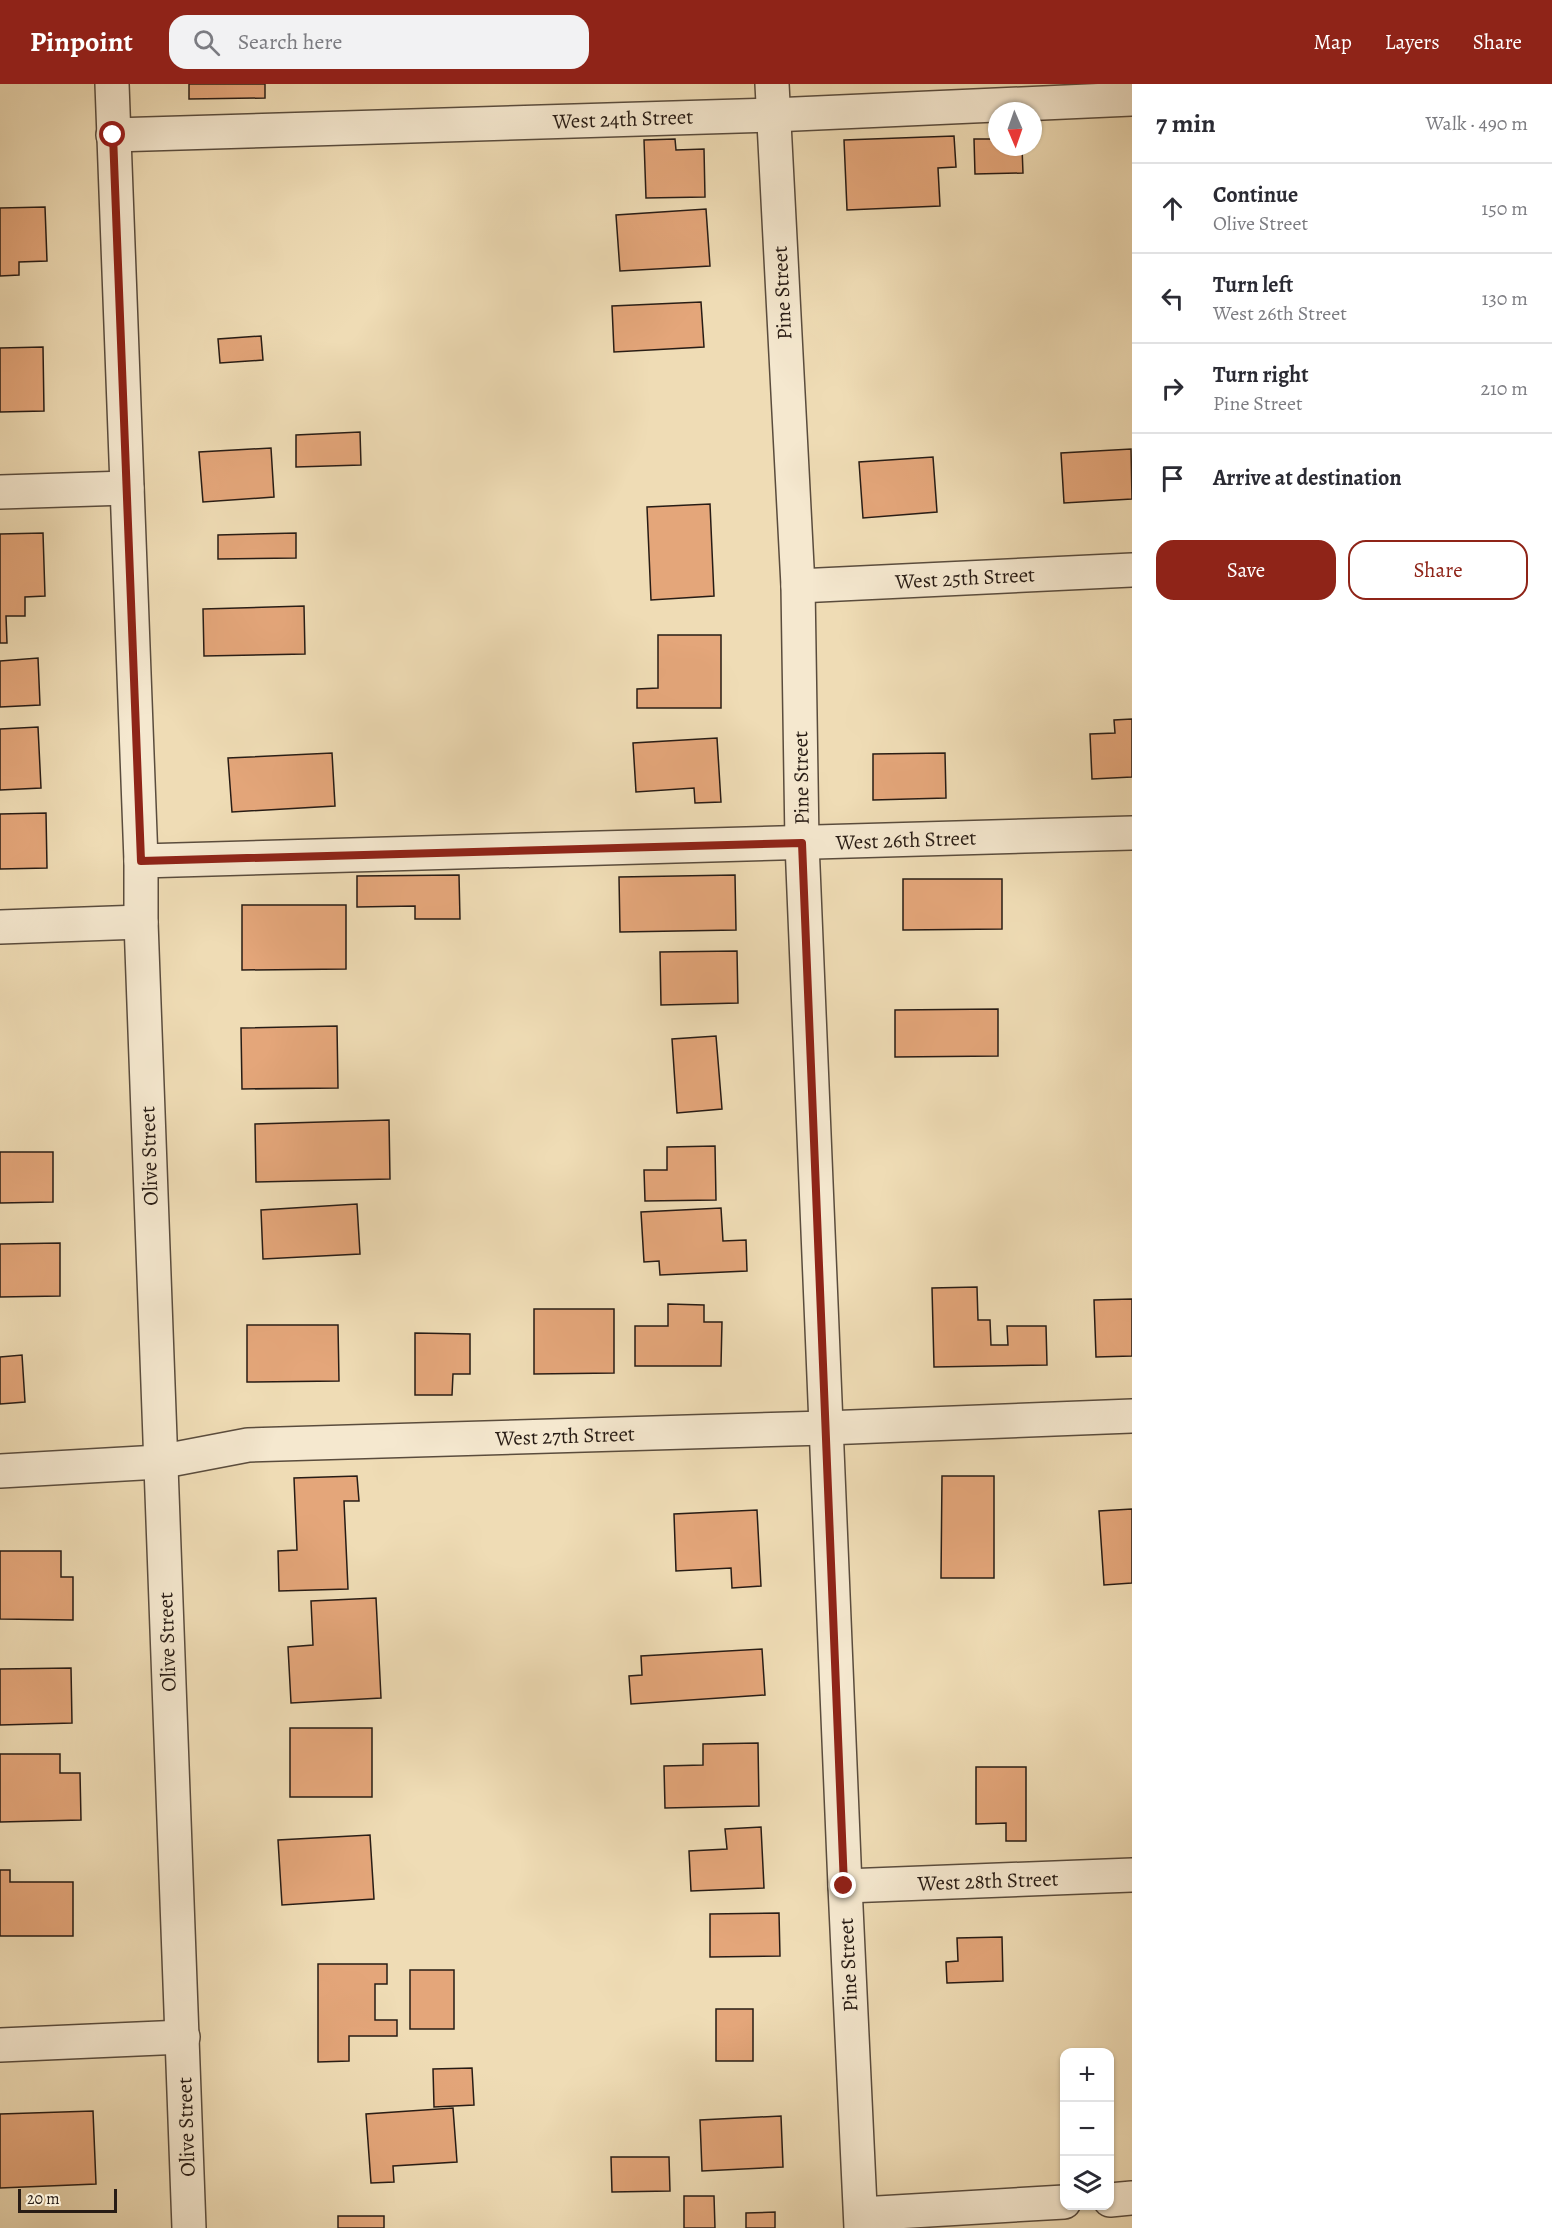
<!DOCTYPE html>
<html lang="en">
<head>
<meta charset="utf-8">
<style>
	body { margin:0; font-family:Alegreya,serif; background:#f2f2f3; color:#2b2b33 }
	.controls { position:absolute; right:18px; bottom:18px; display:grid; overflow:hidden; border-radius:12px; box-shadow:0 2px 4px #0004 }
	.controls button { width:54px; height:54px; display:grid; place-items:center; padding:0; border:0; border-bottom:2px solid #e1e1e2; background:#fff; color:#2b2b33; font:30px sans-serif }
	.compass { position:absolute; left:988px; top:18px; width:54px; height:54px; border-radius:50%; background:#fff; box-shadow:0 2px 4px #0004; rotate:178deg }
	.scale { position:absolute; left:18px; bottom:15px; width:99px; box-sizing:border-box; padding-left:6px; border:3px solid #281c15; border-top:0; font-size:16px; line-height:21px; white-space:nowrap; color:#281c15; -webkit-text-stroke:4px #f5e8cf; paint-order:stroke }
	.stop { position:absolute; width:18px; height:18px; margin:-14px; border:4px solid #8f2418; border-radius:50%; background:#fff }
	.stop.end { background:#8f2418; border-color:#fff; box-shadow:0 2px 6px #0008 }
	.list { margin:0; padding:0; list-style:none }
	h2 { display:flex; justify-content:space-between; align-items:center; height:78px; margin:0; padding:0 24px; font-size:26px }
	h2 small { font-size:20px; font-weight:400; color:#7c7c81 }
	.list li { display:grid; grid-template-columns:39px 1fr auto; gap:18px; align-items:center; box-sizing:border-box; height:90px; padding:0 24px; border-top:2px solid #e1e1e2 }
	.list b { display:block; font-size:22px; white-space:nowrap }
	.list p { margin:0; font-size:20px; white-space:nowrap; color:#7c7c81 }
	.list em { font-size:20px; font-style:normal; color:#7c7c81 }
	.actions { display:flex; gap:12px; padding:18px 24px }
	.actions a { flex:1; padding:14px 0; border:2px solid #8f2418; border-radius:18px; text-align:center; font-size:21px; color:#8f2418 }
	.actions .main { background:#8f2418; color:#fff }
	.icon { flex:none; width:33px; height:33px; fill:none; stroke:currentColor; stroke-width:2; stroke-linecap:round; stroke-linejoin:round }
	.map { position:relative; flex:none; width:1132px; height:2144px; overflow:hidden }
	header { display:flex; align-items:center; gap:36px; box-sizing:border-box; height:84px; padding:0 30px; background:#8f2418; color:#fff }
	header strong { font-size:28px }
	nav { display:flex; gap:33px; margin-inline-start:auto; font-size:21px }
	.search { width:420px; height:54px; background:#f2f2f3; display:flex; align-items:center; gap:15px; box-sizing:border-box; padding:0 21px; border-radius:18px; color:#7c7c81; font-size:22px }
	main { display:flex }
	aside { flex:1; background:#fff }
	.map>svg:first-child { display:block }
	.building { fill:#e4a67a; stroke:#281c15; stroke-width:1.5 }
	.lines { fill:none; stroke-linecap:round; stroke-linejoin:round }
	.minor-casing { stroke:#5a4c3d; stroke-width:36 }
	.minor { stroke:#f5e8cf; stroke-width:33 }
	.route { stroke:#8f2418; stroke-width:8 }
	.labels { text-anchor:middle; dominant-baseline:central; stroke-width:6; stroke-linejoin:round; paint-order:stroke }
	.street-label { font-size:21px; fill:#281c15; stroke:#f5e8cf }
</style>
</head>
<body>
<header>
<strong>Pinpoint</strong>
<div class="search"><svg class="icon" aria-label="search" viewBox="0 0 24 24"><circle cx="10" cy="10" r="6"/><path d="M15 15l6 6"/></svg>Search here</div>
<nav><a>Map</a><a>Layers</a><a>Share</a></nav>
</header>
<main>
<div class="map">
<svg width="1132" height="2144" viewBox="0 0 1132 2144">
	<rect width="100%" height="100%" fill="#efdcb5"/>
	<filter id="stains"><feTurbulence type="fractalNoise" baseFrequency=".00333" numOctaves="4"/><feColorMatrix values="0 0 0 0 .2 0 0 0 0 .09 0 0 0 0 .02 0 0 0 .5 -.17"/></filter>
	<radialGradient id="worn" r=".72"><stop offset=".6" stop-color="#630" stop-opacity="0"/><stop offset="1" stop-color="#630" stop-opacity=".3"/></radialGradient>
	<g class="building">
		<path d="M189,0H265V14L189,15Z"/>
		<path d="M954,52L956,83L938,84L940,122L847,126L844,56Z"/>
		<path d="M675,55L676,66L704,65L705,113L646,114L644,56Z"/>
		<path d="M974,55H997V63H1022L1023,89L975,90Z"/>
		<path d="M45,123L47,177L19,178V191L0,192V124Z"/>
		<path d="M706,125L710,182L620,187L616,131Z"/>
		<path d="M701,218L704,263L614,268L612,222Z"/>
		<path d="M261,252L263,276L220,279L218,255Z"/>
		<path d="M43,263L44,327L0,328V264Z"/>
		<path d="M360,348L361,381L296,383V351Z"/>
		<path d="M271,364L274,413L203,418L199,368Z"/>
		<path d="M1131,365L1132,415L1064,419L1061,369Z"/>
		<path d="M933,373L937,428L863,434L859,378Z"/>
		<path d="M710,420L714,512L651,516L647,423Z"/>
		<path d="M43,449L45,512L25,513V532H6L7,559H0V450Z"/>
		<path d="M296,449V474L218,475V451Z"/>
		<path d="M304,522L305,570L204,572L203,525Z"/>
		<path d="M658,551H721V624H637V605L658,604Z"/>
		<path d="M38,574L40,621L0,623V577Z"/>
		<path d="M1132,635V693L1092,695L1090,650L1115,649L1114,636Z"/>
		<path d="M38,643L41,704L0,706V645Z"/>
		<path d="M717,654L721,718L695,719L694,704L636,708L633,659Z"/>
		<path d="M332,669L335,722L232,728L228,674Z"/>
		<path d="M945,669L946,714L873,716V670Z"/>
		<path d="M46,729L47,784L0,785V730Z"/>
		<path d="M459,791L460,835H415V822L357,823V792Z"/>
		<path d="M735,791L736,846L620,848L619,793Z"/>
		<path d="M903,795H1002V845L903,846Z"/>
		<path d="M242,821H346V885L242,886Z"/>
		<path d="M737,867L738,919L661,921L660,868Z"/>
		<path d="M998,925V972L895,973V926Z"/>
		<path d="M337,942L338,1004L242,1005L241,944Z"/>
		<path d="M716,952L722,1025L677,1029L672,955Z"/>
		<path d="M389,1036L390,1095L256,1098L255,1040Z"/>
		<path d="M715,1062L716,1116L645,1117L644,1086H667V1063Z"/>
		<path d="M0,1068H53V1118L0,1119Z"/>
		<path d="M357,1120L360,1170L263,1175L261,1126Z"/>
		<path d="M721,1124L723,1157L746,1156L747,1187L660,1191L659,1177L644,1178L641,1128Z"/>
		<path d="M60,1159V1212L0,1213V1160Z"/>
		<path d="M977,1203L978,1236H990L991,1261H1008L1007,1242H1046L1047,1281L934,1283L932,1204Z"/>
		<path d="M1132,1215V1272L1096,1273L1094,1216Z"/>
		<path d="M668,1220L704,1221V1238H722L721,1282H635V1242H668Z"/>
		<path d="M534,1225H614V1289L534,1290Z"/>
		<path d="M247,1241H338L339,1297L247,1298Z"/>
		<path d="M415,1249L470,1250V1290H453L452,1311H415Z"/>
		<path d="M22,1271L25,1318L0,1320V1273Z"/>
		<path d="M357,1392L359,1417H344L348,1505L279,1507L278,1467L297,1466L294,1394Z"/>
		<path d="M942,1392H994V1494H941Z"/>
		<path d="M1132,1425V1499L1104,1501L1099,1427Z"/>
		<path d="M757,1426L761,1502L732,1504L731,1484L676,1487L674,1430Z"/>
		<path d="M0,1467H61V1493H73V1536L0,1535Z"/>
		<path d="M376,1514L381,1614L291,1619L288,1563L313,1561L311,1517Z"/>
		<path d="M762,1565L765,1611L631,1620L629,1592L642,1591L641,1572Z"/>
		<path d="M71,1584L72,1639L0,1641V1585Z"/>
		<rect x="290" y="1644" width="82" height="69"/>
		<path d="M758,1659L759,1722L665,1724L664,1682L703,1681V1660Z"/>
		<path d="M0,1670H60V1689H80L81,1736L0,1738Z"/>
		<path d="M976,1683H1026V1757H1006V1739L976,1740Z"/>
		<path d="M761,1743L764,1804L691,1807L689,1767L727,1765L725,1745Z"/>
		<path d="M370,1751L374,1815L282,1821L278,1756Z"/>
		<path d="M0,1786H10V1798H73V1852H0Z"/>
		<path d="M779,1829L780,1872L710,1873V1830Z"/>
		<path d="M1002,1853L1003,1897L947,1899L946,1878L958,1877L957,1854Z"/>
		<path d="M318,1880H387V1900H375V1936H397V1952H349V1977L318,1978Z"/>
		<rect x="410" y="1886" width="44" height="59"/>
		<rect x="716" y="1925" width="37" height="52"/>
		<path d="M472,1984L474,2021L434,2023L433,1985Z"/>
		<path d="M453,2024L457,2078L393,2082L394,2098L371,2099L366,2030Z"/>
		<path d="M93,2027L96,2100L0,2104V2030Z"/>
		<path d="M781,2032L783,2083L702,2087L700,2036Z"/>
		<path d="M611,2073H669L670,2107L612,2108Z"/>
		<path d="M684,2112H714L715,2144H684Z"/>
		<path d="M775,2128V2144H746V2129Z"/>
		<rect x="338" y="2132" width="46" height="12"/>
	</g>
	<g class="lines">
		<defs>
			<g id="minor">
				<path d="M112,0L141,777V838L189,2144"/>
				<path d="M772,0L798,502L802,759L845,1802L861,2144"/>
				<path d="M113,51L773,31L1132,15"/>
				<path d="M0,408L127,404"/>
				<path d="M798,502L1132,486"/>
				<path d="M141,777L1132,749"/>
				<path d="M0,843L141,838"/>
				<path d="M0,1387L159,1378L248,1361L825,1344L1132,1332"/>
				<path d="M845,1802L1132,1791"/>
				<path d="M0,1961L183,1953"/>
				<path d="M1110,2116L1132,2114"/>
				<path d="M861,2130L1064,2118"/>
			</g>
		</defs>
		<use href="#minor" class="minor-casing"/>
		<use href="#minor" class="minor"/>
	</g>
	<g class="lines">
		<path class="route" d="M113,51L141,777L802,759L844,1802"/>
	</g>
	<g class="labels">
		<g class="street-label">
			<text transform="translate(623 35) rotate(-2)">West 24th Street</text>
			<text transform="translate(782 209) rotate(-93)">Pine Street</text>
			<text transform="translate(965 494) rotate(-3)">West 25th Street</text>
			<text transform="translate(801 694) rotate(-91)">Pine Street</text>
			<text transform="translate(906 756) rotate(-2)">West 26th Street</text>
			<text transform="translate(149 1072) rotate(-92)">Olive Street</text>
			<text transform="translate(565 1352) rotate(-2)">West 27th Street</text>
			<text transform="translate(167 1558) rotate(-92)">Olive Street</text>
			<text transform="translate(988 1797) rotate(-2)">West 28th Street</text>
			<text transform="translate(848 1881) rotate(-93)">Pine Street</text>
			<text transform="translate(186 2043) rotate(-92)">Olive Street</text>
		</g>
	</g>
	<rect width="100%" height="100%" filter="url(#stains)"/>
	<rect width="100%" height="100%" fill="url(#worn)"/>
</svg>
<div class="controls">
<button>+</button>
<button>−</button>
<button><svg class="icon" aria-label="layers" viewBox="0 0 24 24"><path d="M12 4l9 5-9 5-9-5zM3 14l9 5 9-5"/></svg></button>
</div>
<svg class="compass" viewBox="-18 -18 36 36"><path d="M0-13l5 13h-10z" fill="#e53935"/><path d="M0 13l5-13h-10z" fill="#7c7c81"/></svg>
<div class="scale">20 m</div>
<div class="stop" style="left:113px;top:51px"></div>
<div class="stop end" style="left:844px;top:1802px"></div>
</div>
<aside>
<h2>7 min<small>Walk · 490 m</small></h2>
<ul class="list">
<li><svg class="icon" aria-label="ahead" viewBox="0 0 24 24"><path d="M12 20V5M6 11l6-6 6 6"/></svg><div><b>Continue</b><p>Olive Street</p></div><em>150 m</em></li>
<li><svg class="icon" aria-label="left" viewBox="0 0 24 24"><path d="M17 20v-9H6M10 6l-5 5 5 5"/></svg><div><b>Turn left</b><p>West 26th Street</p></div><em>130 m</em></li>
<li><svg class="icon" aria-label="right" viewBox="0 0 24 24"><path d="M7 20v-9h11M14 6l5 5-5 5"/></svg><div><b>Turn right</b><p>Pine Street</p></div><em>210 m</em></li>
<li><svg class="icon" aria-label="arrive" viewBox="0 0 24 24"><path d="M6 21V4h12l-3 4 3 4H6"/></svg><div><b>Arrive at destination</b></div></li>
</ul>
<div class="actions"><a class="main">Save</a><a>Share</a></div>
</aside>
</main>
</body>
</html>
